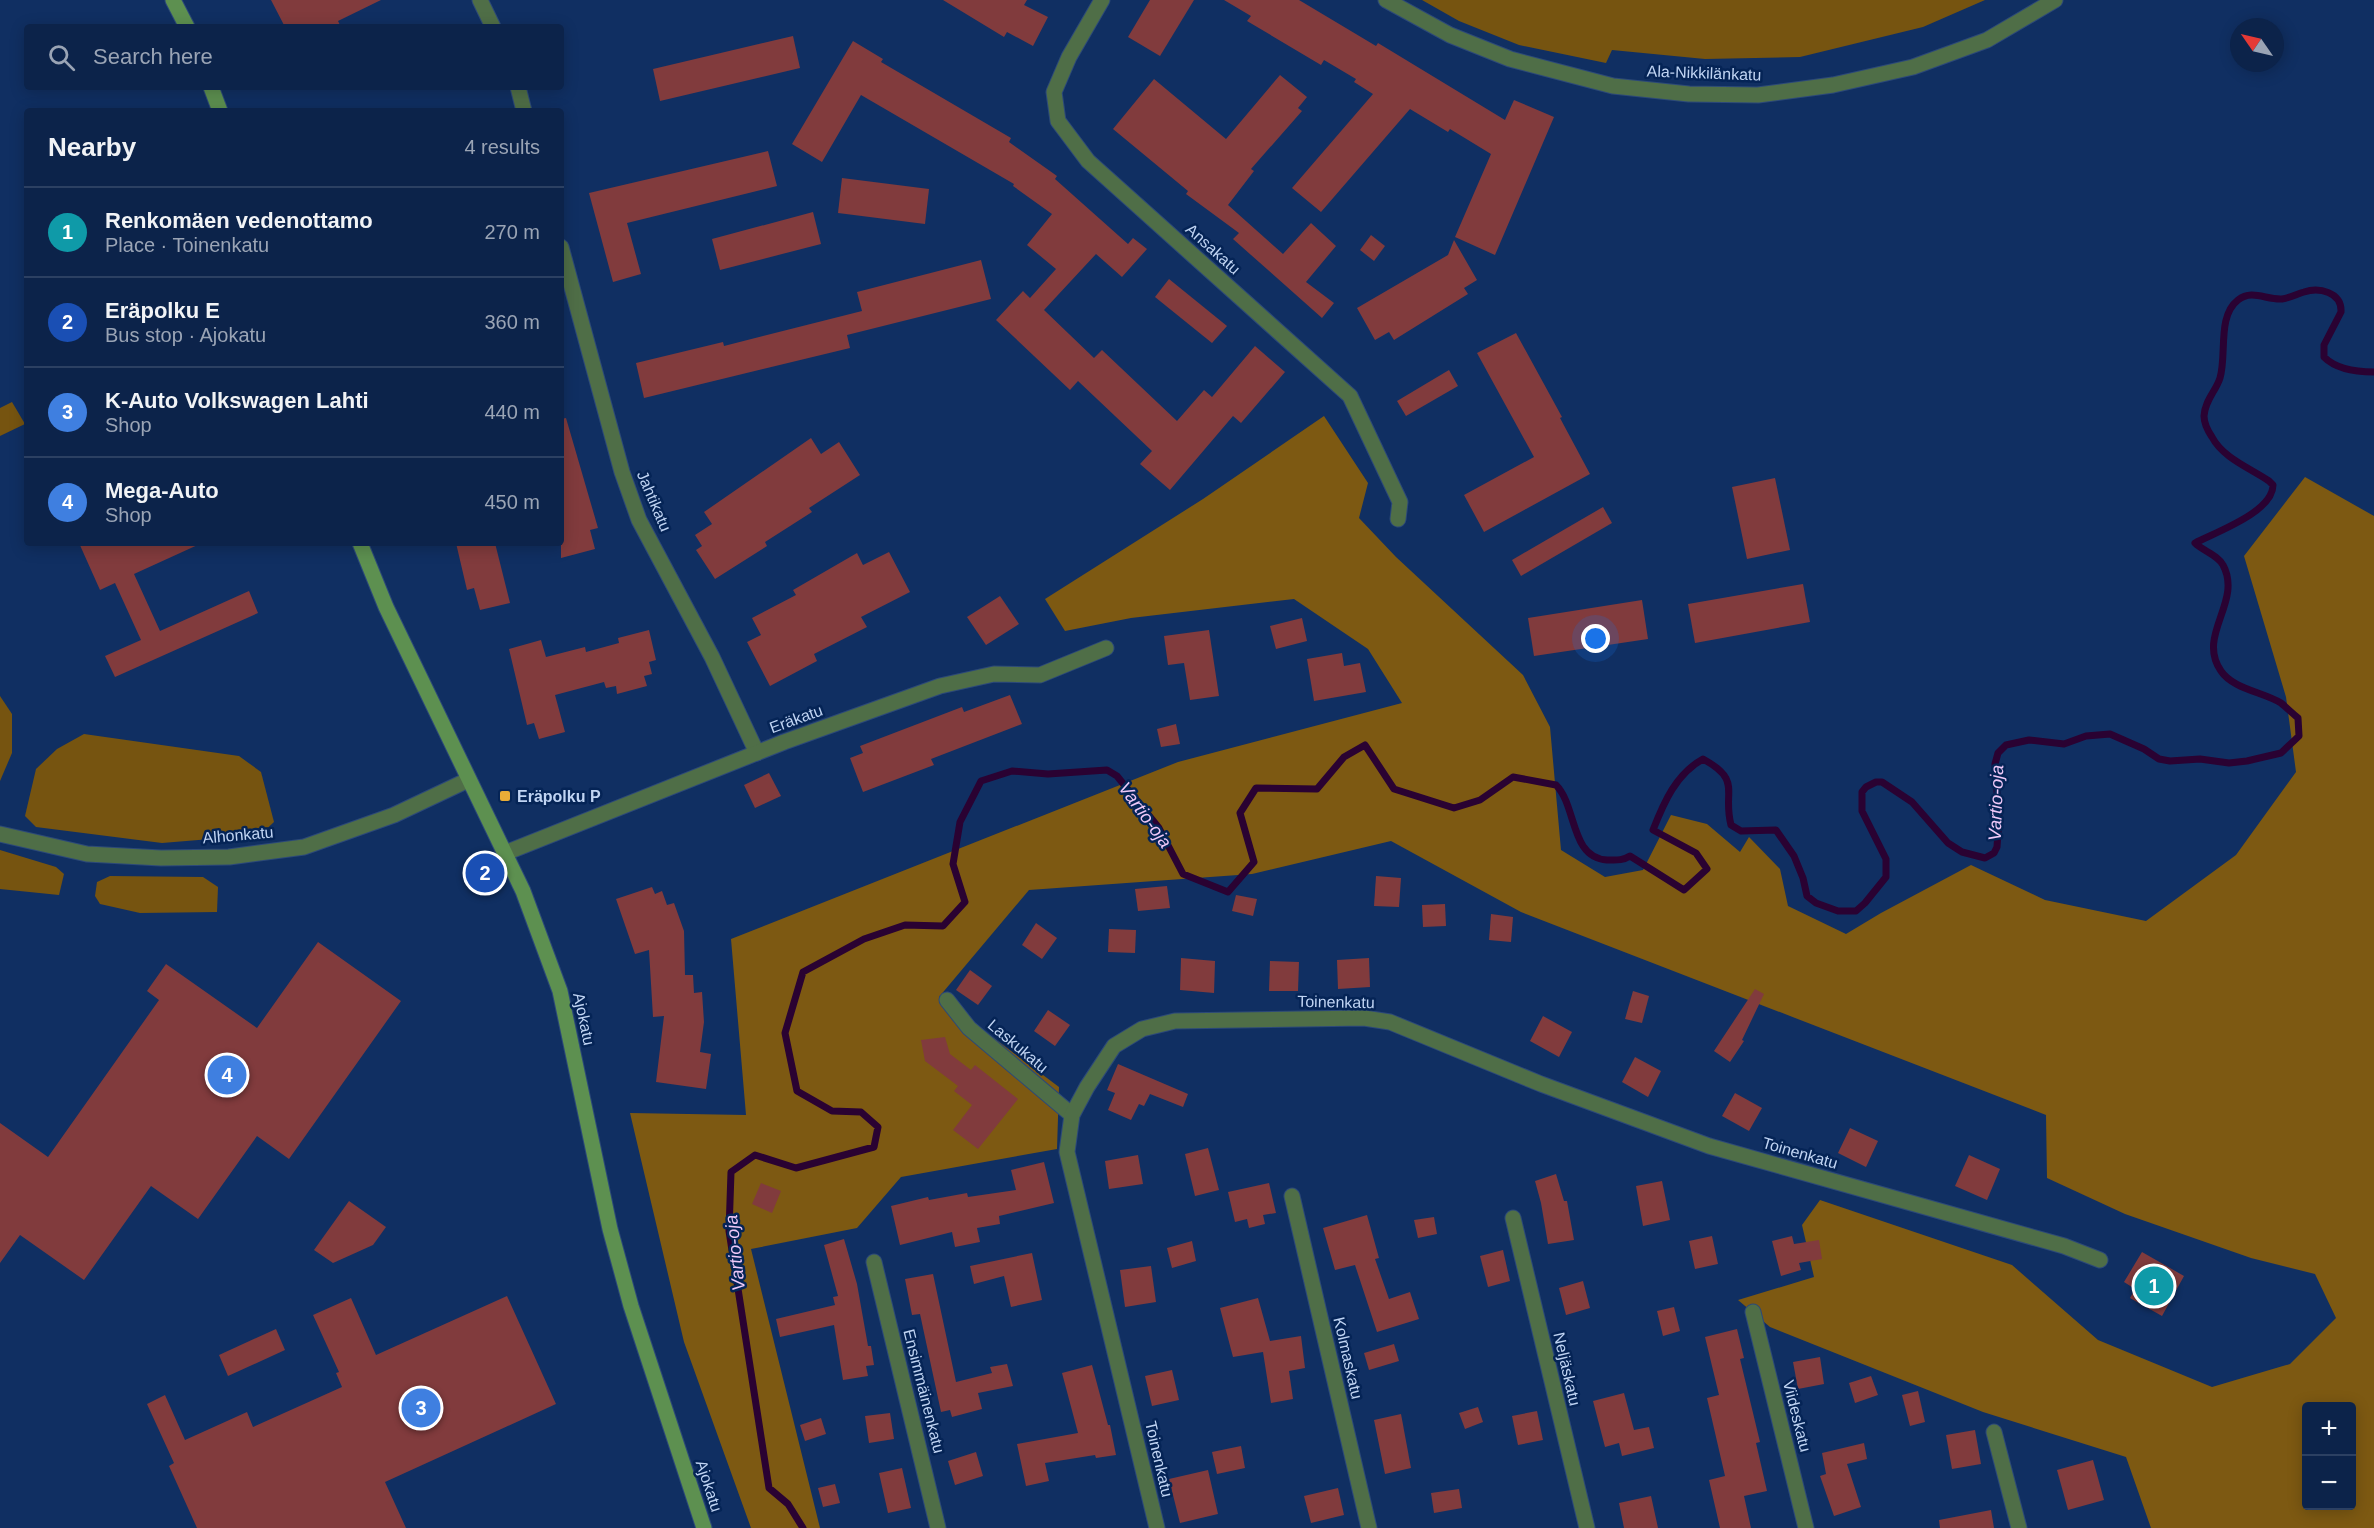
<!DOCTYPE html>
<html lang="en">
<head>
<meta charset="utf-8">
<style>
	body { margin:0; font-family:Helvetica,sans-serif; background:#1a2f54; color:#f1f3f6 }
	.controls { position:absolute; right:18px; bottom:18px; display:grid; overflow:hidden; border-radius:6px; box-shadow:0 3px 15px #0003 }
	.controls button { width:54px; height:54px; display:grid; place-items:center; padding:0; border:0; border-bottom:2px solid #2c4062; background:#0c234a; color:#f1f3f6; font:30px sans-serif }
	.compass { position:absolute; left:2230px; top:18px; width:54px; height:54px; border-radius:50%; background:#0c234a; box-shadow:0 3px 15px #0003; rotate:304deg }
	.you { position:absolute; left:1596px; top:639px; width:21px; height:21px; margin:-15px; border:4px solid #fff; border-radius:50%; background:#1a73e8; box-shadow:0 0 0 9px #1a73e833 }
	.badge { display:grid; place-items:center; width:39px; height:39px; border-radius:50%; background:#e8ac37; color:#fff; font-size:20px; font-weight:700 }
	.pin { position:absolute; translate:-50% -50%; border:3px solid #fff; box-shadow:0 2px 6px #0006 }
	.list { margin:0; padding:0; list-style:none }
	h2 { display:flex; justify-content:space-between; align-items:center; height:78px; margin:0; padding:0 24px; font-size:26px }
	h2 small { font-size:20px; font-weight:400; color:#9aa4b5 }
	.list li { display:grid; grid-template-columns:39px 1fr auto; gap:18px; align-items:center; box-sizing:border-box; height:90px; padding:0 24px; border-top:2px solid #2c4062 }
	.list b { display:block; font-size:22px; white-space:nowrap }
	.list p { margin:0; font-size:20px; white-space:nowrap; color:#9aa4b5 }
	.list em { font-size:20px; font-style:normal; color:#9aa4b5 }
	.icon { flex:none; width:33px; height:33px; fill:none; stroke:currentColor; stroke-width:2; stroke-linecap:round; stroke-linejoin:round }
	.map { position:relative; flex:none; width:2374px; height:1528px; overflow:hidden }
	.search { position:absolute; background:#0c234a; box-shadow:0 3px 15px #0003; left:24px; top:24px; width:540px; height:66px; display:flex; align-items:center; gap:15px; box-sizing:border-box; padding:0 21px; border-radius:6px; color:#9aa4b5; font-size:22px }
	.panel { position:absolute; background:#0c234a; box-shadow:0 3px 15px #0003; left:24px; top:108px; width:540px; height:438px; border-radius:6px }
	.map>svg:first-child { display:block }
	.green { fill:#765410 }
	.forest { fill:#7d5912; fill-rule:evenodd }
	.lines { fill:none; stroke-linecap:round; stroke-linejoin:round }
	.stream { stroke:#2a0232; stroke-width:7 }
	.building { fill:#813b3d }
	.street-casing { stroke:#2c4979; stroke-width:17 }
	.secondary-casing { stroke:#2c4979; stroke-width:17 }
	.street { stroke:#4f6e47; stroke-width:15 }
	.secondary { stroke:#5d9050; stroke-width:15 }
	.poi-dot { fill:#e8ac37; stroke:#052456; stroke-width:2 }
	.labels { text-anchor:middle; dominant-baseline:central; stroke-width:5; stroke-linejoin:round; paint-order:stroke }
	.street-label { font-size:16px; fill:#c0d4f3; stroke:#052456 }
	.poi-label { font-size:16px; font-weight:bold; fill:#c0d4f3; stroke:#052456; text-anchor:start }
	.water-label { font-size:18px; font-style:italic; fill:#efc9f8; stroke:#052456 }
</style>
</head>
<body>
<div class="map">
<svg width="2374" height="1528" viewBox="0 0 2374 1528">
	<rect width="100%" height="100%" fill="#102f62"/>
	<g class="green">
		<path d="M1422,0H1985L1923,27L1800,57L1705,59L1612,50L1606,63L1519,45L1459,21Z"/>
		<path d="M12,402L25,424L0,436V408Z"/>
		<path d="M0,696L12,714V753L0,781Z"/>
		<path d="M84,734L239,756L261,772L274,822L260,835L162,843L36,827L25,816L36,769L57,749Z"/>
		<path d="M0,850L56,867L64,874L59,895L0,889Z"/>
		<path d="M110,876L203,877L218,887L217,912L140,913L100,904L95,896L97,882Z"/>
	</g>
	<path class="forest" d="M1324,416L1368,483L1359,518L1396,557L1523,675L1550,727L1561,850L1605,877L1643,870L1671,815L1707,824L1740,852L1749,837L1780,869L1788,906L1846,934L1881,913L1971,865L2045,900L2146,921L2236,855L2296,772L2286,697L2244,556L2305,477L2374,516V1528H2151L2126,1457L1983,1412L1770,1327L1738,1300L1814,1277L1802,1225L1820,1200L2012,1265L2098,1340L2212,1387L2290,1364L2336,1318L2315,1274L2251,1258L2125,1214L2047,1178L2046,1115L1521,912L1391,841L1252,874L1029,890L939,997L1059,1087L1057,1149L901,1177L857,1228L751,1249L820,1528H751L684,1342L630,1113L746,1115L731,939L1178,762L1402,703L1368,649L1294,599L1131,618L1065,631L1045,599L1203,499ZM2306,1406H2352V1506H2306Z"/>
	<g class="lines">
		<path class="stream" d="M803,1528L788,1504L769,1488L729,1231L731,1172L755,1155L796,1168L874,1147L878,1127L861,1112L832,1111L797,1091L785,1033L803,972L864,939L905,925L943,926L965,902L953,864L960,822L981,781L1012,771L1048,774L1107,770L1117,776L1159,828L1183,874L1228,892L1254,862L1240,813L1256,788L1317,789L1344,757L1365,745L1394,789L1454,808L1480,800L1513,777L1556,785C1577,806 1570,858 1607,860C1616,860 1622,861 1630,856L1684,890L1707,869L1696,853L1653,830C1664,802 1676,774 1703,759C1743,781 1722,791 1731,825L1741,831L1776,830L1794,856L1803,878L1807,896L1816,903L1838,911H1856L1865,903L1886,877V859L1862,811V792L1866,787L1876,782H1882L1912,802L1948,843L1962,852L1985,858L1994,853L1997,847L1999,818L1995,764L1998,753L2006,745L2029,740L2064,744L2086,736L2110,734L2144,749L2159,759L2170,761L2200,759L2229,763L2247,761L2281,753L2299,736L2298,718C2292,713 2287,708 2281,703C2263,692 2233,689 2221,671C2196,635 2243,602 2223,565C2218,555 2203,551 2195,543C2216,532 2273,512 2273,485L2269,481C2250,468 2223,458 2212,437C2208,431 2204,423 2204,416C2205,400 2216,391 2220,378C2227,355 2217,316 2238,300C2252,289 2266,300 2282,299C2290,298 2297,294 2304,292C2319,287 2342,292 2341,312L2324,345V357C2336,369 2358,372 2374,372"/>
	</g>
	<g class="building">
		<path d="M271,0H381L338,21L341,27H285Z"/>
		<path d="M943,0H1027L1024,5L1048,17L1033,46L1007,32L1004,37Z"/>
		<path d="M1150,0H1194L1160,56L1128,37Z"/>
		<path d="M1224,0H1299L1376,46L1378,43L1505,120L1514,100L1554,117L1495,255L1455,237L1491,154L1450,129L1448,132L1410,109L1321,212L1292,188L1373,94L1354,82L1356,79L1324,60L1321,65L1247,21L1251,16Z"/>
		<path d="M793,36L800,68L660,101L653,69Z"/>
		<path d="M853,41L883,59L881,62L1011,138L1009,142L1057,176L1055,179L1128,244L1133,238L1147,249L1122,277L1096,254L1044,310L1094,358L1102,350L1177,421L1204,390L1212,397L1255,346L1285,372L1241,423L1233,416L1170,490L1140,464L1152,451L1078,381L1070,390L996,320L1023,291L1030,298L1056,269L1027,245L1052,214L1013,186L1014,184L861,95L822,162L792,144Z"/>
		<path d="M1280,75L1307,97L1298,108L1302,111L1251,169L1254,171L1228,205L1283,254L1311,223L1336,246L1306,282L1334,303L1322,318L1233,239L1239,233L1186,194L1188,191L1113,129L1154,79L1226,139Z"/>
		<path d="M768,151L777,186L627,223L641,274L613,282L589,193Z"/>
		<path d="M842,178L929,189L925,224L838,213Z"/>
		<path d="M813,212L821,244L720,270L712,239Z"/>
		<path d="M1371,235L1385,246L1374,261L1360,250Z"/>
		<path d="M1454,240L1477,280L1464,288L1468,294L1394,340L1389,332L1375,340L1357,308L1448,255Z"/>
		<path d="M981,260L991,299L847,335L850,348L644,398L636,363L723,342L724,346L862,311L857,292Z"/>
		<path d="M1169,279L1227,326L1212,343L1155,297Z"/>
		<path d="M1516,333L1562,417L1560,418L1590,474L1484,532L1464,495L1534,457L1477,353Z"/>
		<path d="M1449,370L1458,386L1406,416L1397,401Z"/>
		<path d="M566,418L598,528L590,530L595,549L561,558V419Z"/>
		<path d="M811,438L821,454L839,442L860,475L809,508L812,512L765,542L767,546L715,579L696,550L702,546L695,535L712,524L704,512Z"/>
		<path d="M1775,478L1790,550L1747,559L1732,487Z"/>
		<path d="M1603,507L1612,523L1521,576L1512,560Z"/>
		<path d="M79,543H202L134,574L160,631L249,591L258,613L115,677L105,656L141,640L115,583L100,590Z"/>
		<path d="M456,543H495L510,603L480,610L474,588L467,590Z"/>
		<path d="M889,552L910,592L861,617L867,627L814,654L817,661L770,686L747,642L761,635L752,618L796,595L793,590L857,553L863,565Z"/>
		<path d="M1803,584L1810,622L1695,643L1688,604Z"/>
		<path d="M1000,596L1019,624L986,645L967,617Z"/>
		<path d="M1642,600L1648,639L1534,656L1528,618Z"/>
		<path d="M1302,618L1307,641L1276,649L1270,626Z"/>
		<path d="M649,630L656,660L649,662L652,674L644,676L647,686L617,694L616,686L606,688L604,682L555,695L565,732L539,739L534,723L527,725L509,649L541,640L546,657L585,647L586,652L619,643L618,638Z"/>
		<path d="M1209,630L1219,696L1190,700L1184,663L1168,665L1164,636Z"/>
		<path d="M1342,653L1344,666L1360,663L1366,692L1314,701L1307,659Z"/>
		<path d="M1010,695L1022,724L931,759L934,765L863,792L850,758L863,753L860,746L962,707L964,712Z"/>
		<path d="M1176,724L1180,744L1161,747L1157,729Z"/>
		<path d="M769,773L781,796L755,808L744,785Z"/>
		<path d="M1376,876L1401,878L1399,907L1374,906Z"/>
		<path d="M1167,886L1170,908L1138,911L1135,889Z"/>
		<path d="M652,887L655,894L662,891L667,905L674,903L684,931L685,975H693L694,993L702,992L704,1022L700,1052L711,1054L706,1089L656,1082L664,1016L653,1017L649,950L635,954L616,899Z"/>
		<path d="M1236,895L1257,899L1253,916L1232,911Z"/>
		<path d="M1445,904L1446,926L1423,927L1422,905Z"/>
		<path d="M1491,914L1513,917L1511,942L1489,940Z"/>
		<path d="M1036,923L1057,938L1042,959L1022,945Z"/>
		<path d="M1109,929L1136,930L1135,953L1108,952Z"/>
		<path d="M318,942L401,1001L289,1159L257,1136L198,1219L151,1186L84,1280L20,1235L0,1263V1123L48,1157L159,1000L147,991L166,964L257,1028Z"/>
		<path d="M1181,958L1215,961L1214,993L1180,990Z"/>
		<path d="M1369,958L1370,987L1338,989L1337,960Z"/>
		<path d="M1270,961L1299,962L1298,991H1269Z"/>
		<path d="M970,970L992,986L978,1005L956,990Z"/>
		<path d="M1755,989L1764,994L1742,1040L1744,1041L1730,1062L1714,1051Z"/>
		<path d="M1633,991L1649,996L1642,1023L1625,1019Z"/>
		<path d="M1048,1010L1070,1025L1055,1046L1034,1031Z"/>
		<path d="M1543,1016L1572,1032L1559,1057L1530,1041Z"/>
		<path d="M945,1037L950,1054L971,1070L975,1065L1018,1099L978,1149L953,1130L972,1105L954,1091L958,1086L925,1061L921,1040Z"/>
		<path d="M1635,1057L1661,1071L1648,1097L1622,1082Z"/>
		<path d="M1118,1064L1188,1094L1183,1107L1150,1094L1144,1106L1139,1104L1131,1120L1108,1110L1115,1093L1107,1090Z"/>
		<path d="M1735,1093L1762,1108L1749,1131L1722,1116Z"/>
		<path d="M1850,1128L1878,1141L1866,1167L1838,1153Z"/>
		<path d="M1208,1148L1219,1190L1195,1196L1185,1154Z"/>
		<path d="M1138,1155L1143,1184L1109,1189L1105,1161Z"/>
		<path d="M1969,1155L2000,1169L1987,1200L1955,1186Z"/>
		<path d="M1044,1162L1054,1203L999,1216L1000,1224L977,1228L980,1242L955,1247L952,1232L900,1245L891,1206L928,1197L929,1200L967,1193L968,1197L1016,1190L1011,1170Z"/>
		<path d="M1556,1174L1564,1201H1567L1574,1240L1548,1244L1541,1203L1535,1181Z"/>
		<path d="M1662,1181L1670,1220L1643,1226L1636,1186Z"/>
		<path d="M761,1183L781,1191L772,1213L752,1204Z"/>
		<path d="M1269,1183L1276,1213L1263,1215L1265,1224L1249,1228L1247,1219L1235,1222L1228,1192Z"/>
		<path d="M349,1201L386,1227L373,1245L333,1263L314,1250Z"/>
		<path d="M1367,1215L1379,1258L1375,1259L1389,1299L1410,1292L1419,1319L1377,1332L1355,1265L1335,1270L1323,1228Z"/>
		<path d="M1434,1217L1437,1234L1418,1238L1414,1220Z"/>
		<path d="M1712,1236L1718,1264L1695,1269L1689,1241Z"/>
		<path d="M1792,1236L1794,1244L1819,1240L1822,1259L1799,1263L1801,1270L1781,1276L1772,1241Z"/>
		<path d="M844,1239L857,1284L868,1346H871L874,1365L866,1366L868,1376L843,1380L834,1325L780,1337L776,1319L835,1305L833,1297L838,1296L824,1245Z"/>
		<path d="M1192,1241L1196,1261L1172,1268L1167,1248Z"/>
		<path d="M1503,1250L1510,1281L1488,1287L1480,1256Z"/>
		<path d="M2142,1252L2184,1276L2162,1316L2130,1298L2135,1289L2124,1282Z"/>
		<path d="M1032,1253L1042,1300L1011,1307L1004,1276L974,1284L970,1266Z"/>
		<path d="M1151,1266L1156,1302L1125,1307L1120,1270Z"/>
		<path d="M933,1274L956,1382L992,1373L990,1367L1007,1364L1013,1386L978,1393L982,1409L952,1417L950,1410L941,1412L920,1314L912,1315L905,1279Z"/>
		<path d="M1583,1281L1590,1308L1566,1315L1559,1288Z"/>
		<path d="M507,1296L556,1404L385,1482L406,1528H197L169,1466L174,1463L147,1404L165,1395L185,1440L247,1412L253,1427L342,1387L336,1373L339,1372L313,1315L351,1298L376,1355Z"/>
		<path d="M1258,1298L1270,1341L1301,1336L1305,1368L1289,1371L1293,1399L1271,1403L1263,1352L1233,1357L1220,1308Z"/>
		<path d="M1674,1307L1680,1331L1663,1336L1657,1311Z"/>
		<path d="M276,1329L285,1350L228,1376L219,1355Z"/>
		<path d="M1737,1329L1744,1358L1740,1359L1760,1442L1756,1443L1767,1491L1744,1496L1751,1528H1720L1709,1480L1725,1476L1707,1398L1719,1395L1705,1337Z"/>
		<path d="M1394,1344L1399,1361L1369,1370L1364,1353Z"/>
		<path d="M1820,1357L1824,1384L1798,1389L1793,1362Z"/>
		<path d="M1092,1365L1108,1425H1110L1116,1455L1096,1458L1095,1455L1045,1463L1049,1481L1026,1486L1017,1444L1078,1433L1062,1373Z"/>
		<path d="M1172,1370L1179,1400L1152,1406L1145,1376Z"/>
		<path d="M1871,1376L1878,1395L1855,1403L1849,1383Z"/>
		<path d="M1918,1391L1925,1422L1910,1426L1902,1395Z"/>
		<path d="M1624,1393L1634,1430L1649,1427L1654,1448L1622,1456L1619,1443L1605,1447L1593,1401Z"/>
		<path d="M1478,1407L1483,1422L1465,1429L1459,1413Z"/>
		<path d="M1537,1411L1543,1440L1518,1445L1512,1416Z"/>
		<path d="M890,1413L894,1439L869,1443L865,1416Z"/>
		<path d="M1401,1414L1411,1468L1385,1474L1374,1420Z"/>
		<path d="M821,1418L826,1434L805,1441L800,1425Z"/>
		<path d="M1975,1430L1981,1464L1952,1469L1946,1435Z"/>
		<path d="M1864,1443L1867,1459L1847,1464L1861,1507L1834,1516L1820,1476L1826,1474L1822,1453Z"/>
		<path d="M1241,1446L1245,1468L1217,1474L1212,1452Z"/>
		<path d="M976,1452L983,1476L955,1485L948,1461Z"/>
		<path d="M2093,1460L2104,1500L2068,1510L2057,1470Z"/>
		<path d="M902,1468L911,1508L888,1513L879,1473Z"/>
		<path d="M1208,1470L1218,1514L1180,1523L1169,1479Z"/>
		<path d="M835,1484L840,1503L823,1507L818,1488Z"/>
		<path d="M1338,1488L1344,1515L1311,1523L1304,1496Z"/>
		<path d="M1459,1489L1462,1508L1434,1513L1431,1493Z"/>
		<path d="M1651,1496L1658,1528H1624L1619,1503Z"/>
		<path d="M1991,1510L1994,1528H1940L1939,1520Z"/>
	</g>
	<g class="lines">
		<defs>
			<g id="street">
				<path d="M480,0L493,27"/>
				<path d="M1102,0L1069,57L1054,92L1058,121L1088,161L1350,396L1400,502L1398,519"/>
				<path d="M1386,0L1450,35L1510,59L1613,86L1689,94L1758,95L1833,85L1913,67L1987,40L2055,0"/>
				<path d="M518,87L524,111"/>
				<path d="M561,247L622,472L639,520L712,657L757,753"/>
				<path d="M0,834L87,854L161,858L229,857L304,847L394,815L468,780"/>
				<path d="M505,853L784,742L940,686L994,674L1040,675L1106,648"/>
				<path d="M947,1000L969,1028L1072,1115"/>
				<path d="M1292,1196L1369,1528"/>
				<path d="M1513,1218L1587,1528"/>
				<path d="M874,1262L938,1528"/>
				<path d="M1753,1312L1806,1528"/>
				<path d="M1994,1432L2019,1528"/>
				<path d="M1157,1528L1067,1152L1072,1115L1087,1087L1114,1046L1142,1029L1175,1021L1364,1018L1390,1022L1541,1084L1709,1146L2064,1246L2100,1260"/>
			</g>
			<g id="secondary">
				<path d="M173,0L187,27"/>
				<path d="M211,87L220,111"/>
				<path d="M360,543L386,607L523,891L560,991L610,1229L631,1306L704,1528"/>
			</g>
		</defs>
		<use href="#street" class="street-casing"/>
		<use href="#secondary" class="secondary-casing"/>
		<use href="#street" class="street"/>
		<use href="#secondary" class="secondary"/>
	</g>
	<rect class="poi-dot" x="499" y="790" width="12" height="12" rx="3"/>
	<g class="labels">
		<g class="street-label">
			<text transform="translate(1704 73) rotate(2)">Ala-Nikkilänkatu</text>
			<text transform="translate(1213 249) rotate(42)">Ansakatu</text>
			<text transform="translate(654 501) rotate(67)">Jahtikatu</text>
			<text transform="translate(796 719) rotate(-20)">Eräkatu</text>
			<text transform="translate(238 835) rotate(-5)">Alhonkatu</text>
			<text transform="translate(1336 1002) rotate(1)">Toinenkatu</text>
			<text transform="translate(584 1019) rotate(78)">Ajokatu</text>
			<text transform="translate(1018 1046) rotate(40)">Laskukatu</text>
			<text transform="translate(1800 1153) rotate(16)">Toinenkatu</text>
			<text transform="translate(1348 1358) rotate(77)">Kolmaskatu</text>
			<text transform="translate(1567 1369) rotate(77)">Neljäskatu</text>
			<text transform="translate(924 1391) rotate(76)">Ensimmäinenkatu</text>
			<text transform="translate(1797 1416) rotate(76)">Viideskatu</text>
			<text transform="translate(1159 1459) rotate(77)">Toinenkatu</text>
			<text transform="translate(709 1486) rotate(72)">Ajokatu</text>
		</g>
		<g class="poi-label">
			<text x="517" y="796">Eräpolku P</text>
		</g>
		<g class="water-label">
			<text transform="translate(1996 803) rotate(-88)">Vartio-oja</text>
			<text transform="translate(1145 815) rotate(54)">Vartio-oja</text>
			<text transform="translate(735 1253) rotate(-96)">Vartio-oja</text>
		</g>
	</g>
</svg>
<div class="controls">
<button>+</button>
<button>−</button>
</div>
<svg class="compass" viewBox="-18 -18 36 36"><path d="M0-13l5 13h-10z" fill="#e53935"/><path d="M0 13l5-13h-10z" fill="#9aa4b5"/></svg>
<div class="you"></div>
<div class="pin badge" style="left:2154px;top:1286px;background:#0f9aa8">1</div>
<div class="pin badge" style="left:485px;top:873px;background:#1a4fb4">2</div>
<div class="pin badge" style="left:421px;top:1408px;background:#3f7fe0">3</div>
<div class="pin badge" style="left:227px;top:1075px;background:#3f7fe0">4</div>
<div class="search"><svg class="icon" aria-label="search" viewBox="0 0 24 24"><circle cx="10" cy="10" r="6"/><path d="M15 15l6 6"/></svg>Search here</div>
<section class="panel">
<h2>Nearby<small>4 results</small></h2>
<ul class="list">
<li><span class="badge" style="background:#0f9aa8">1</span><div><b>Renkomäen vedenottamo</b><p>Place · Toinenkatu</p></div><em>270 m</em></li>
<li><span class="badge" style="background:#1a4fb4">2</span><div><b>Eräpolku E</b><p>Bus stop · Ajokatu</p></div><em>360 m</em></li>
<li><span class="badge" style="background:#3f7fe0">3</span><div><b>K-Auto Volkswagen Lahti</b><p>Shop</p></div><em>440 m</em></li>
<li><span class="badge" style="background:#3f7fe0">4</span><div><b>Mega-Auto</b><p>Shop</p></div><em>450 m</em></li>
</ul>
</section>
</div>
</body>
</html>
